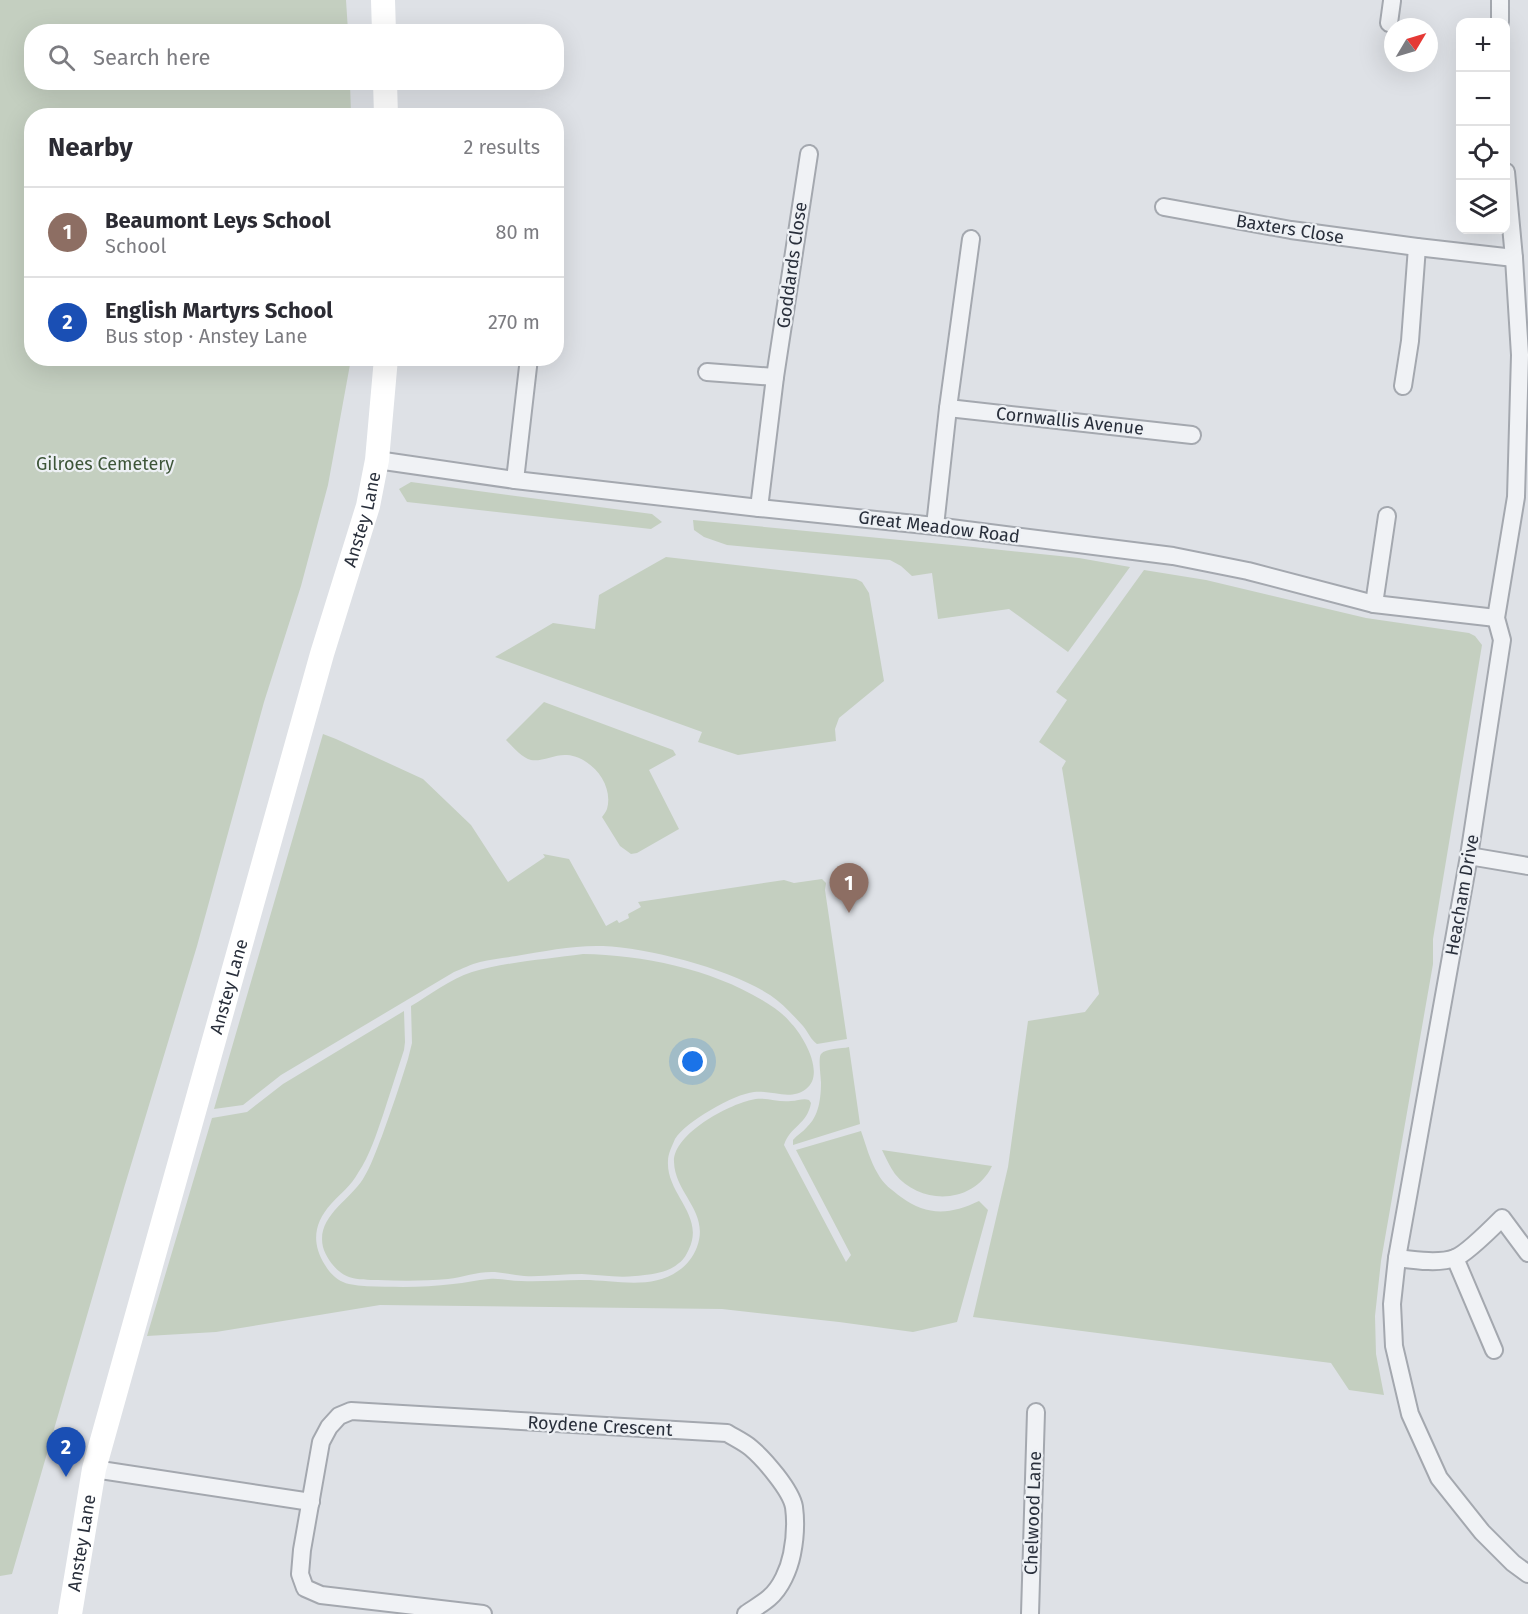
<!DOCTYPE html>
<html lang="en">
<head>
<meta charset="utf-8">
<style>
	body { margin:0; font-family:"Fira Sans",sans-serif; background:#f7f7f7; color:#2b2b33 }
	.controls { position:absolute; right:18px; top:18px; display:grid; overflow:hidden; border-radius:12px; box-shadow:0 6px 24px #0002 }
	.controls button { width:54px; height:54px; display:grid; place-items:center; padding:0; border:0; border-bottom:2px solid #e1e1e2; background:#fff; color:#2b2b33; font:30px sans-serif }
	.compass { position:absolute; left:1384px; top:18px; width:54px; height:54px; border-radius:50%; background:#fff; box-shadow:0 6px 24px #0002; rotate:52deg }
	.you { position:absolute; left:693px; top:1062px; width:21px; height:21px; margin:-15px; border:4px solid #fff; border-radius:50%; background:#1a73e8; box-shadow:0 0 0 9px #1a73e833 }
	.badge { display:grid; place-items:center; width:39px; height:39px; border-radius:50%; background:#be505e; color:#fff; font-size:20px; font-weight:700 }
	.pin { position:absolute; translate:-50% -50px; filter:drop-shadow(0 2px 3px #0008) }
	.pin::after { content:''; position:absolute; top:32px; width:21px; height:18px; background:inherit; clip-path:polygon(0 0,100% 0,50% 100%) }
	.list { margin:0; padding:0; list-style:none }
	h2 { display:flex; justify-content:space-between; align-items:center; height:78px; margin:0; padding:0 24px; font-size:26px }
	h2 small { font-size:20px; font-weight:400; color:#7c7c81 }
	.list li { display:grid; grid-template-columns:39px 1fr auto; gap:18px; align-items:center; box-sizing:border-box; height:90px; padding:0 24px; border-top:2px solid #e1e1e2 }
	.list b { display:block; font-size:22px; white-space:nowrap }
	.list p { margin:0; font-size:20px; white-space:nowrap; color:#7c7c81 }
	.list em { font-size:20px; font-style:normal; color:#7c7c81 }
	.icon { flex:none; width:33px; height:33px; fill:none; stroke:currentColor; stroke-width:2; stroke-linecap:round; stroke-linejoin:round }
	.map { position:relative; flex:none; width:1528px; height:1614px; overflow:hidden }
	.search { position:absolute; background:#fff; box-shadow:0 6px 24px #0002; left:24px; top:24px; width:540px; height:66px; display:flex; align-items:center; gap:15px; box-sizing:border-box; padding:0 21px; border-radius:24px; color:#7c7c81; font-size:22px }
	.panel { position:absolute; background:#fff; box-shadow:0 6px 24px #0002; left:24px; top:108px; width:540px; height:258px; border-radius:24px }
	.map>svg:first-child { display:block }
	.green { fill:#c4cfc0 }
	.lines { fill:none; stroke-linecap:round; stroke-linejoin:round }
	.street-casing { stroke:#a4a8af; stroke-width:20 }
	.street { stroke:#f0f2f5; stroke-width:16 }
	.secondary { stroke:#fff; stroke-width:24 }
	.labels { text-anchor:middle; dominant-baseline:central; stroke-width:4.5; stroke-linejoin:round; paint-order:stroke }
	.street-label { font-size:18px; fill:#292f3b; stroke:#edf0f4 }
	.park-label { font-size:18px; fill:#3d5538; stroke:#edf0f4 }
</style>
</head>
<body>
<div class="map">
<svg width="1528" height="1614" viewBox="0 0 1528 1614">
	<rect width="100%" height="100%" fill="#dee1e6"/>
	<g class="green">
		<path d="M0,0H346L348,31L32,32V82L350,83L351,115L32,116V358L351,359L328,485L301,586L264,702L197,946L124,1188L12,1574L0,1576Z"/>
		<path d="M411,482L652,514L662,522L651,529L407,502L399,489Z"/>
		<path d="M693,520L973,547L1079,558L1130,567L1068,652L1009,609L938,619L932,573L912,576L901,566L890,560L727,545L704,537L694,530Z"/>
		<path d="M666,557L856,579L862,582L869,593L884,681L839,718L835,729L836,741L738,755L698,742L702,732L495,657L553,623L595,629L599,595Z"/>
		<path d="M1144,570L1206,580L1366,618L1469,633L1475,636L1482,645L1433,939V964L1381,1261L1375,1316L1376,1354L1384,1395L1349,1390L1331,1363L973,1317L1008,1167L1028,1021L1085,1012L1099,994L1062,768L1066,761L1039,742L1067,700L1056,692Z"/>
		<path d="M544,702L673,750L676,755L649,770L679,829L637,853L631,854L620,846L602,817C604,814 606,812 607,809C614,784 591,757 567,755C555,754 542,762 531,760C522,758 512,746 506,740Z"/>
		<path d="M323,734L336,739L423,779L471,825L508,882L545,857L543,854L569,859L606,926L617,920L619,923L629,918L628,914L641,907L638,902L784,880L794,883L822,879L826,883L825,890L847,1039L817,1044C811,1040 808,1032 803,1026C793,1015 782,1003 770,995C730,969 650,948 603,946C574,945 545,951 516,956C504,958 491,959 480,962C471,964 462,969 454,972L281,1075L243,1105L214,1109Z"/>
		<path d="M583,954C642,955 711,969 762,1000C772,1006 783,1013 790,1022C803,1035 826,1074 806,1089C791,1101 771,1090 754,1092C734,1094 685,1122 675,1139C672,1146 668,1154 668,1161C666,1194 705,1215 689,1249C687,1253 684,1260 679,1263C668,1273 649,1275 635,1276C618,1278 600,1275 582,1274C563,1274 543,1277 524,1276C514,1275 505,1273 495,1272C479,1271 464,1277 448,1279C425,1281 402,1281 378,1280C369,1280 358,1280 349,1277C337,1273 326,1258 323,1247C316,1217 349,1201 363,1179C371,1166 376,1151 382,1136C391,1111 400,1085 408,1059L412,1043L411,1006C430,995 450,979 472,972C505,962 548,959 583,954Z"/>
		<path d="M404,1011L405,1042L404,1050C397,1072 390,1093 383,1115C376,1135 370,1155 358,1173C351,1186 341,1193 331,1204C314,1223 311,1243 325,1265C330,1274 339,1282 349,1284C367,1288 386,1286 403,1287C420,1287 437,1286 453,1284C465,1283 477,1280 489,1279C500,1278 510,1281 521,1281C540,1282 560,1280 580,1280C611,1279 650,1291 678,1271C687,1265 693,1257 697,1247C710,1212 675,1194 674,1162C673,1134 728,1105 751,1100C765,1096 778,1103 791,1101C798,1101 803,1098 809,1100L811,1103C807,1125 790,1126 784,1145L846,1262L851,1255L796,1150L861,1131C866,1145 870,1161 878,1174C883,1184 892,1190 901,1197C927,1216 950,1215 979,1201L988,1210L957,1322L913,1332L839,1322L722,1309L380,1305L216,1332L147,1336L212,1118L247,1112L283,1084Z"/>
		<path d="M849,1047L860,1124L793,1145V1140C797,1135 803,1132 807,1127C819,1116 821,1098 821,1082C821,1076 818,1058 821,1054C826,1048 841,1049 849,1047Z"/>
		<path d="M882,1150L992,1166C974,1204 921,1206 895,1174C890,1167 886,1158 882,1150Z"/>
	</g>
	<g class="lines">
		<defs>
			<g id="street">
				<path d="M1500,0V22"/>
				<path d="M1389,23L1392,1"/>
				<path d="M1506,172L1514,258L1520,355L1516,497L1496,618L1502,640L1469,856L1397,1258L1392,1304L1394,1346L1410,1414L1439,1478L1482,1532L1513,1563L1528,1574"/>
				<path d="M1164,207L1291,230L1417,247L1514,258"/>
				<path d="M707,372L775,377"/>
				<path d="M1403,386L1410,341L1417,247"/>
				<path d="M948,408L1192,435"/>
				<path d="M377,460L515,480L759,508L935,526L1173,556L1248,571L1374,604L1496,618"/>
				<path d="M515,480L529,358"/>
				<path d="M759,508L775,377L809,154"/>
				<path d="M935,526L948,408L971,239"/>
				<path d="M1374,604L1387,516"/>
				<path d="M1469,856L1528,866"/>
				<path d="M1397,1258C1413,1260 1439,1264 1455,1258C1466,1254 1492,1228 1502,1218L1528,1253"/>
				<path d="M1455,1258L1494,1350"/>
				<path d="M94,1469L311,1502"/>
				<path d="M483,1614L321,1595L305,1588L300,1574L302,1550L321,1442L329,1427L339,1416L351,1411L727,1433C735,1438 744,1442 751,1448C764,1459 791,1490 794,1507C796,1522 795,1539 792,1554C789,1569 781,1588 769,1598C762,1604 753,1609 746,1614"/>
				<path d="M1030,1614L1036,1412"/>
			</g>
		</defs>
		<use href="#street" class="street-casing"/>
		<use href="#street" class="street"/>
		<g class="secondary">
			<path d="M383,0L384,32"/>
			<path d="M385,82L386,116"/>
			<path id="s1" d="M70,1614L94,1469L322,654L368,506L377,460L386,358"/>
		</g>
	</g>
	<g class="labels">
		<g class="street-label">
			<text transform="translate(1290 229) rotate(9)">Baxters Close</text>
			<text transform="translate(792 265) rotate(-82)">Goddards Close</text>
			<text transform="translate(1070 421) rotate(6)">Cornwallis Avenue</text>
			<text stroke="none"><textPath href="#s1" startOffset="1134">Anstey Lane</textPath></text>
			<text transform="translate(939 527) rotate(7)">Great Meadow Road</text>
			<text transform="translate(1462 895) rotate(-80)">Heacham Drive</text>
			<text stroke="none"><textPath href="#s1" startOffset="648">Anstey Lane</textPath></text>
			<text transform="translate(600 1426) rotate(3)">Roydene Crescent</text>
			<text transform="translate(1033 1513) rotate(-88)">Chelwood Lane</text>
			<text stroke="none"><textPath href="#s1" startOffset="72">Anstey Lane</textPath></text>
		</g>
		<g class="park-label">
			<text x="105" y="464">Gilroes Cemetery</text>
		</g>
	</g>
</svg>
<div class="controls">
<button>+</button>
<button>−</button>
<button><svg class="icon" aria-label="locate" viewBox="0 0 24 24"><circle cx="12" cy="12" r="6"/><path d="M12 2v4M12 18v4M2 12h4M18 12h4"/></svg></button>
<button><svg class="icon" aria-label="layers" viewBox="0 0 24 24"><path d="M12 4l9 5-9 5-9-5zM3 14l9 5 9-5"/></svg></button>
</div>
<svg class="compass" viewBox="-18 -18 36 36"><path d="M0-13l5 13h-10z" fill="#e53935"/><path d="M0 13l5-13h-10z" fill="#7c7c81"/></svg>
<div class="you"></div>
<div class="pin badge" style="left:849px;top:913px;background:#8d6e63">1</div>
<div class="pin badge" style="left:66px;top:1477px;background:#1a4fb4">2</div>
<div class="search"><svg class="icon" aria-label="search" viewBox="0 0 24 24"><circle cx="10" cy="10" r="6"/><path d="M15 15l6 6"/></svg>Search here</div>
<section class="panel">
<h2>Nearby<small>2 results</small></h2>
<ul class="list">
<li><span class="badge" style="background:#8d6e63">1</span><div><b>Beaumont Leys School</b><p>School</p></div><em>80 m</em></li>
<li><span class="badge" style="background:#1a4fb4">2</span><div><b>English Martyrs School</b><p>Bus stop · Anstey Lane</p></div><em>270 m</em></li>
</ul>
</section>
</div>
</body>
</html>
